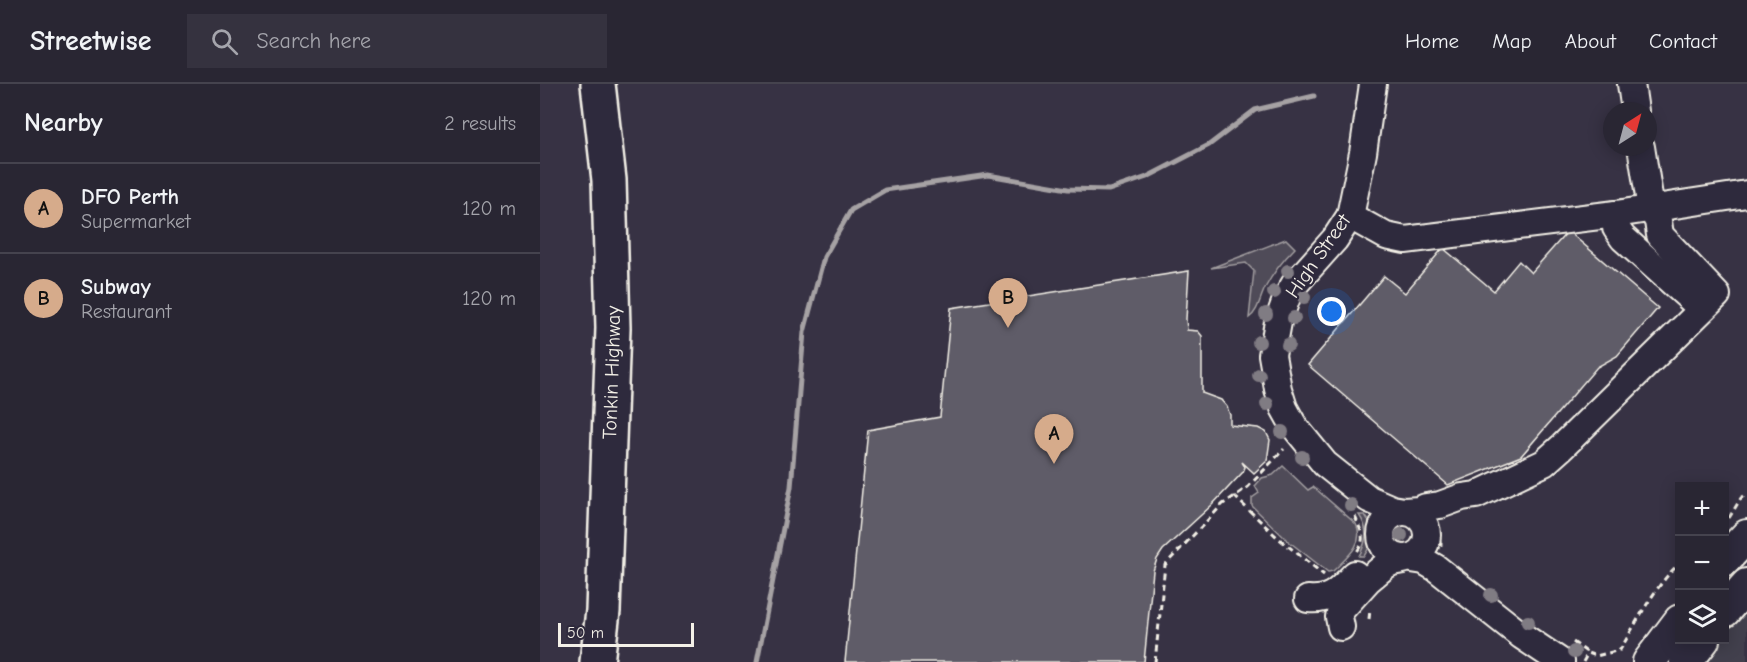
<!DOCTYPE html>
<html lang="en">
<head>
<meta charset="utf-8">
<style>
	body { margin:0; font-family:"Comic Neue",sans-serif; background:#35323f; color:#f1f3f6 }
	.controls { position:absolute; right:18px; bottom:18px; display:grid; overflow:hidden; border-radius:0px; box-shadow:0 3px 15px #0003 }
	.controls button { width:54px; height:54px; display:grid; place-items:center; padding:0; border:0; border-bottom:2px solid #45434e; background:#292633; color:#f1f3f6; font:30px sans-serif }
	.compass { position:absolute; left:1063px; top:18px; width:54px; height:54px; border-radius:50%; background:#292633; box-shadow:0 3px 15px #0003; rotate:36deg }
	.scale { position:absolute; left:18px; bottom:15px; width:136px; box-sizing:border-box; padding-left:6px; border:3px solid #f4f1e8; border-top:0; font-size:16px; line-height:21px; white-space:nowrap; color:#f4f1e8; -webkit-text-stroke:4px #2f2a3d; paint-order:stroke }
	.you { position:absolute; left:792px; top:228px; width:21px; height:21px; margin:-15px; border:4px solid #fff; border-radius:50%; background:#1a73e8; box-shadow:0 0 0 9px #1a73e833 }
	.badge { display:grid; place-items:center; width:39px; height:39px; border-radius:50%; background:#d6ab8b; color:#111; font-size:20px; font-weight:700 }
	.pin { position:absolute; translate:-50% -50px; filter:drop-shadow(0 2px 3px #0008) }
	.pin::after { content:''; position:absolute; top:32px; width:21px; height:18px; background:inherit; clip-path:polygon(0 0,100% 0,50% 100%) }
	.list { margin:0; padding:0; list-style:none }
	h2 { display:flex; justify-content:space-between; align-items:center; height:78px; margin:0; padding:0 24px; font-size:26px }
	h2 small { font-size:20px; font-weight:400; color:#a5a5ac }
	.list li { display:grid; grid-template-columns:39px 1fr auto; gap:18px; align-items:center; box-sizing:border-box; height:90px; padding:0 24px; border-top:2px solid #45434e }
	.list b { display:block; font-size:22px; white-space:nowrap }
	.list p { margin:0; font-size:20px; white-space:nowrap; color:#a5a5ac }
	.list em { font-size:20px; font-style:normal; color:#a5a5ac }
	.icon { flex:none; width:33px; height:33px; fill:none; stroke:currentColor; stroke-width:2; stroke-linecap:round; stroke-linejoin:round }
	.map { position:relative; flex:none; width:1207px; height:578px; overflow:hidden }
	header { display:flex; align-items:center; gap:36px; box-sizing:border-box; height:84px; padding:0 30px; background:#292633; border-bottom:2px solid #45434e }
	header strong { font-size:28px }
	nav { display:flex; gap:33px; margin-inline-start:auto; font-size:21px }
	.search { width:420px; height:54px; background:#35323f; display:flex; align-items:center; gap:15px; box-sizing:border-box; padding:0 21px; border-radius:0px; color:#a5a5ac; font-size:22px }
	main { display:flex }
	aside { flex:1; background:#292633 }
	.map>svg:first-child { display:block }
	.built { fill:#433f4e }
	.green { fill:#504b59; stroke:#a29ea0; stroke-width:1.5 }
	.lines { fill:none; stroke-linecap:round; stroke-linejoin:round }
	.stream { stroke:#a6a2a4; stroke-width:5 }
	.building { fill:#5f5c67; stroke:#f4f1e8; stroke-width:1.5 }
	.minor-casing { stroke:#f4f1e8; stroke-width:30 }
	.major-casing { stroke:#f4f1e8; stroke-width:36 }
	.highway-casing { stroke:#f4f1e8; stroke-width:38 }
	.path { stroke:#f4f1e8; stroke-width:3; stroke-dasharray:6 4.5; stroke-linecap:butt }
	.minor { stroke:#2f2a3d; stroke-width:26 }
	.major { stroke:#2f2a3d; stroke-width:32 }
	.highway { stroke:#2f2a3d; stroke-width:33 }
	.tree { fill:#807b83 }
	.labels { text-anchor:middle; dominant-baseline:central; stroke-width:4.5; stroke-linejoin:round; paint-order:stroke }
	.street-label { font-size:20px; fill:#f4f1e8; stroke:#2f2a3d }
</style>
</head>
<body>
<header>
<strong>Streetwise</strong>
<div class="search"><svg class="icon" aria-label="search" viewBox="0 0 24 24"><circle cx="10" cy="10" r="6"/><path d="M15 15l6 6"/></svg>Search here</div>
<nav><a>Home</a><a>Map</a><a>About</a><a>Contact</a></nav>
</header>
<main>
<aside>
<h2>Nearby<small>2 results</small></h2>
<ul class="list">
<li><span class="badge">A</span><div><b>DFO Perth</b><p>Supermarket</p></div><em>120 m</em></li>
<li><span class="badge">B</span><div><b>Subway</b><p>Restaurant</p></div><em>120 m</em></li>
</ul>
</aside>
<div class="map">
<svg width="1207" height="578" viewBox="0 0 1207 578">
	<rect width="100%" height="100%" fill="#373244"/>
	<filter id="ink" filterUnits="userSpaceOnUse"><feTurbulence type="fractalNoise" baseFrequency=".0167" numOctaves="2"/><feDisplacementMap in="SourceGraphic" scale="12" xChannelSelector="R" yChannelSelector="G"/><feConvolveMatrix kernelMatrix="1 2 1 2 8 2 1 2 1" color-interpolation-filters="sRGB"/></filter>
	<g filter="url(#ink)">
		<path class="built" d="M1207,500V578H1145L1162,556H1184L1185,526Z"/>
		<g class="green">
			<path d="M746,155L755,164C743,176 733,189 725,204C720,214 718,228 709,234L714,187L706,179L671,184Z"/>
			<path d="M743,382L768,406L773,403L777,406L816,440C826,460 806,474 793,487L788,488L747,456L712,422V414L719,409L715,402L722,394L733,391Z"/>
			<path d="M819,431H825C835,444 833,459 824,472H819C827,457 829,445 819,431Z"/>
		</g>
		<g class="lines">
			<path class="stream" d="M217,578L251,403L264,248L284,173L311,126L345,106L448,91L528,105L569,106L607,93L669,61L715,26L774,12"/>
		</g>
		<g class="building">
			<path d="M1028,147L1118,224L1077,272L1057,283L981,372L908,401L768,281L844,192L865,209L903,164L954,207L979,177L991,189Z"/>
			<path d="M649,187L646,235L647,246L658,247L662,252V309L681,316L687,323L690,331V341L718,344L726,348L730,356L727,377L714,389L702,378L705,383L703,388L672,421L623,466L617,475L613,487L604,578H305L328,346L400,333L411,224Z"/>
		</g>
		<g class="lines">
			<defs>
				<g id="minor">
					<path d="M833,0L823,69L810,132L795,155L754,201L747,213L738,238L732,271L738,305L744,324L754,342L785,380L829,415L852,425L864,427L879,426L886,423L900,421L922,413L936,411L1004,379L1022,363L1177,211L1120,151L1118,137L1111,125L1101,63"/>
					<path d="M1091,0L1095,27"/>
					<path d="M1076,130V144L1083,154L1162,225"/>
					<path d="M810,132L846,152L865,156L1076,130L1207,110"/>
					<circle cx="864" cy="451" r="23"/>
					<path d="M768,515C792,517 799,506 815,490"/>
					<path d="M801,543L799,533L801,526L828,496L846,481L852,478L863,476L865,474L884,477L896,484L982,552L1021,578"/>
				</g>
				<g id="major">
					<path d="M1184,476L1207,452"/>
					<path d="M1184,527L1207,501"/>
					<path d="M1109,578L1140,537"/>
					<path d="M1146,578L1163,556"/>
				</g>
				<g id="highway">
					<path id="s1" d="M57,578L63,527L73,244L69,96L58,0"/>
				</g>
			</defs>
			<use href="#minor" class="minor-casing"/>
			<use href="#major" class="major-casing"/>
			<use href="#highway" class="highway-casing"/>
			<g class="path">
				<path d="M694,412L737,453L784,491"/>
				<path d="M815,432C820,447 828,453 816,469"/>
				<path d="M1189,434L1201,414L1207,410"/>
				<path d="M900,446L899,456L902,462"/>
				<path d="M829,535L830,526"/>
				<path d="M1033,558L1048,569"/>
				<path d="M615,578L625,481L683,420L708,403L744,365"/>
				<path d="M1043,578L1048,569L1056,572L1080,566C1096,539 1116,500 1140,479"/>
			</g>
			<use href="#minor" class="minor"/>
			<use href="#major" class="major"/>
			<use href="#highway" class="highway"/>
		</g>
		<g class="tree">
			<circle cx="748" cy="187" r="7"/>
			<circle cx="734" cy="208" r="7"/>
			<circle cx="764" cy="213" r="7"/>
			<circle cx="726" cy="230" r="7"/>
			<circle cx="754" cy="234" r="7"/>
			<circle cx="719" cy="258" r="7"/>
			<circle cx="748" cy="261" r="7"/>
			<circle cx="719" cy="291" r="7"/>
			<circle cx="727" cy="320" r="7"/>
			<circle cx="742" cy="348" r="7"/>
			<circle cx="762" cy="373" r="7"/>
			<circle cx="811" cy="421" r="7"/>
			<circle cx="861" cy="451" r="7"/>
			<circle cx="951" cy="511" r="7"/>
			<circle cx="988" cy="538" r="7"/>
			<circle cx="1034" cy="568" r="7"/>
		</g>
	</g>
	<g class="labels">
		<g class="street-label">
			<text transform="translate(778 172) rotate(-55)">High Street</text>
			<text stroke="none"><textPath href="#s1" startOffset="290">Tonkin Highway</textPath></text>
		</g>
	</g>
</svg>
<div class="controls">
<button>+</button>
<button>−</button>
<button><svg class="icon" aria-label="layers" viewBox="0 0 24 24"><path d="M12 4l9 5-9 5-9-5zM3 14l9 5 9-5"/></svg></button>
</div>
<svg class="compass" viewBox="-18 -18 36 36"><path d="M0-13l5 13h-10z" fill="#e53935"/><path d="M0 13l5-13h-10z" fill="#a5a5ac"/></svg>
<div class="scale">50 m</div>
<div class="you"></div>
<div class="pin badge" style="left:514px;top:380px">A</div>
<div class="pin badge" style="left:468px;top:244px">B</div>
</div>
</main>
</body>
</html>
